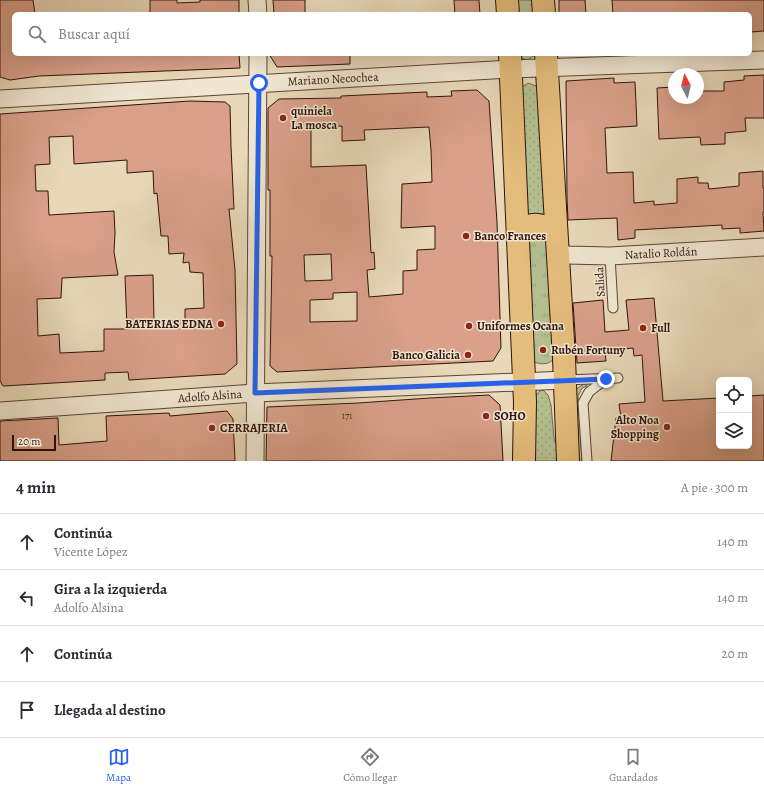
<!DOCTYPE html>
<html lang="es">
<head>
<meta charset="utf-8">
<style>
	body { margin:0; font-family:Alegreya,serif; background:#f2f2f3; color:#2b2b33 }
	.controls { position:absolute; right:12px; bottom:12px; display:grid; overflow:hidden; border-radius:6px; box-shadow:0 4px 16px #0002 }
	.controls button { width:36px; height:36px; display:grid; place-items:center; padding:0; border:0; border-bottom:1px solid #e1e1e2; background:#fff; color:#2b2b33; font:20px sans-serif }
	.compass { position:absolute; left:668px; top:68px; width:36px; height:36px; border-radius:50%; background:#fff; box-shadow:0 4px 16px #0002; rotate:353deg }
	.scale { position:absolute; left:12px; bottom:10px; width:44px; box-sizing:border-box; padding-left:4px; border:2px solid #2e140b; border-top:0; font-size:11px; line-height:14px; white-space:nowrap; color:#2e140b; -webkit-text-stroke:3px #f0e6d1; paint-order:stroke }
	.stop { position:absolute; width:12px; height:12px; margin:-9px; border:3px solid #2563eb; border-radius:50%; background:#fff }
	.stop.end { background:#2563eb; border-color:#fff; box-shadow:0 1px 4px #0008 }
	.list { margin:0; padding:0; list-style:none }
	h2 { display:flex; justify-content:space-between; align-items:center; height:52px; margin:0; padding:0 16px; font-size:17px }
	h2 small { font-size:13px; font-weight:400; color:#7c7c81 }
	.list li { display:grid; grid-template-columns:26px 1fr auto; gap:12px; align-items:center; box-sizing:border-box; height:56px; padding:0 16px; border-top:1px solid #e1e1e2 }
	.list b { display:block; font-size:15px; white-space:nowrap }
	.list p { margin:0; font-size:13px; white-space:nowrap; color:#7c7c81 }
	.list em { font-size:13px; font-style:normal; color:#7c7c81 }
	.icon { flex:none; width:22px; height:22px; fill:none; stroke:currentColor; stroke-width:2; stroke-linecap:round; stroke-linejoin:round }
	.map { position:relative; flex:none; width:764px; height:461px; overflow:hidden }
	.search { position:absolute; background:#fff; box-shadow:0 4px 16px #0002; left:12px; right:12px; top:12px; height:44px; display:flex; align-items:center; gap:10px; box-sizing:border-box; padding:0 14px; border-radius:6px; color:#7c7c81; font-size:15px }
	.sheet { height:276px; background:#fff }
	nav { display:flex; justify-content:space-around; align-items:center; box-sizing:border-box; height:56px; border-top:1px solid #e1e1e2; background:#fff; font-size:11px; color:#7c7c81 }
	nav a { display:grid; justify-items:center; gap:2px }
	nav .on { color:#2563eb }
	.map>svg:first-child { display:block }
	.grass { fill:url(#grass-dots); stroke:#716a4e }
	.park { fill:url(#park-tufts); stroke:#716a4e }
	.building { fill:#daa08a; stroke:#2e140b; fill-rule:evenodd }
	.lines { fill:none; stroke-linecap:round; stroke-linejoin:round }
	.service-casing { stroke:#5c4536; stroke-width:11 }
	.minor-casing { stroke:#5c4536; stroke-width:19 }
	.primary-casing { stroke:#2e140b; stroke-width:24 }
	.service { stroke:#f0e6d1; stroke-width:9 }
	.minor { stroke:#f0e6d1; stroke-width:17 }
	.primary { stroke:#e4bc7c; stroke-width:22 }
	.route { stroke:#2563eb; stroke-width:5 }
	.poi-dot { fill:#8f2418; stroke:#f0e6d1; stroke-width:1.5 }
	.labels { text-anchor:middle; dominant-baseline:central; stroke-width:3; stroke-linejoin:round; paint-order:stroke }
	.number-label { font-size:10px; fill:#59372b }
	.street-label { font-size:12px; fill:#2e140b; stroke:#f0e6d1 }
	.poi-label { font-size:12px; font-weight:bold; fill:#2e140b; stroke:#f0e6d1; text-anchor:start }
</style>
</head>
<body>
<div class="map">
<svg width="764" height="461" viewBox="0 0 764 461">
	<defs>
		<pattern id="grass-dots" width="8" height="8" patternUnits="userSpaceOnUse"><rect width="8" height="8" fill="#b4bf90"/><path d="M2 2h.1M6 6h.1" fill="none" stroke="#9ba37b" stroke-width="1.8" stroke-linecap="round"/></pattern>
		<pattern id="park-tufts" width="24" height="20" patternUnits="userSpaceOnUse"><rect width="24" height="20" fill="#b4bf90"/><path d="M3 7l-1-3M5 7V3M7 7l1-3M15 17l-1-3M17 17v-4M19 17l1-3" fill="none" stroke="#9ba37b"/></pattern>
	</defs>
	<rect width="100%" height="100%" fill="#e8d8b8"/>
	<filter id="stains"><feTurbulence type="fractalNoise" baseFrequency=".005" numOctaves="4"/><feColorMatrix values="0 0 0 0 .2 0 0 0 0 .09 0 0 0 0 .02 0 0 0 .5 -.17"/></filter>
	<radialGradient id="worn" r=".72"><stop offset=".6" stop-color="#630" stop-opacity="0"/><stop offset="1" stop-color="#630" stop-opacity=".3"/></radialGradient>
	<g class="grass">
		<path d="M528,83L536,86L540,93L548,223L524,225L522,87Z"/>
		<path d="M586,383L587,386L582,388L578,396L582,461H578L576,390L579,387Z"/>
		<path d="M543,390L548,395L551,405L554,439L559,449L560,461H535L533,399C536,395 538,391 543,390Z"/>
	</g>
	<g class="park">
		<path d="M512,0H536L537,14H513Z"/>
		<path d="M517,54H536L528,60L520,58Z"/>
		<path d="M529,235H546L557,356C549,365 544,365 533,362Z"/>
	</g>
	<g class="building">
		<path d="M0,0H33L35,14H14V54H239L240,68L39,76L10,80L0,77Z"/>
		<path d="M150,0H177V3L200,2V0H239V14H150Z"/>
		<path d="M273,0H305V14H274Z"/>
		<path d="M454,0H479L480,14H455Z"/>
		<path d="M559,0H585L586,14H559Z"/>
		<path d="M612,0H764V31L750,32V14H613Z"/>
		<path d="M269,54H350V64L277,67Z"/>
		<path d="M764,75V118H745L746,131L725,133V144L701,145L700,137L659,139L657,88L674,87V98H698V91H724V82L744,80V76Z"/>
		<path d="M614,78V83L635,82L637,126L605,128L607,173L633,172L634,203L654,201V205L677,203V179L698,177V183H708L709,189L739,186V173L763,171V188H764V212H763L764,231L740,233V228L722,229V225L635,230V238L618,240L617,218L568,220L567,198L566,81Z"/>
		<path d="M477,90L489,101L497,222L501,348L493,361L277,372L270,366L272,256H270V190H268V108L279,99L341,98V96L427,92V97L452,96L451,91ZM342,126V141L365,140L364,130L429,127L431,150L432,182L402,184L401,228L435,226V249L417,250V270L403,271V294L369,297L367,270L375,269L374,252L371,253L366,165L311,167V128ZM331,254L332,280L305,281L304,255ZM357,292V321L310,322V300L333,299V293Z"/>
		<path d="M190,101L225,102L230,106L231,147L234,209H229L235,270L237,364L225,374L129,380L128,372L105,373V380L3,386L0,381V114ZM73,136L74,164L127,160V173L153,171L154,194L157,193L161,236H168L169,254L184,253L183,263L189,262L190,272L203,273L204,308L185,309V320L154,322L153,275L125,276L127,329H104V351L60,353L59,334L38,336L37,299L61,298L62,278L118,275L114,252L115,233L114,211L49,215L48,191H36L35,165L50,164L49,137Z"/>
		<path d="M654,298L663,401L719,398V446H749V396L764,395V461H611L616,418H621L619,404L645,402L642,355L634,356L633,348L605,351L606,361L577,363L573,303L603,300L605,332L629,330L626,300Z"/>
		<path d="M489,395L500,405L503,461H266L267,407L358,403L430,398Z"/>
		<path d="M227,411L233,419L235,461H0V421L58,418L59,445L107,441L106,416L169,413L170,416Z"/>
	</g>
	<g class="lines">
		<defs>
			<g id="service">
				<path d="M610,256L613,308"/>
				<path d="M565,380L618,378"/>
				<path d="M587,461L583,403L589,392L606,379"/>
			</g>
			<g id="minor">
				<path d="M257,0L258,14"/>
				<path d="M0,99L511,69L764,60"/>
				<path d="M558,251L567,255L610,256L764,247"/>
				<path d="M0,411L255,393L565,380"/>
				<path d="M255,461L258,54"/>
			</g>
			<g id="primary">
				<path d="M507,0L508,14"/>
				<path d="M543,0L544,14"/>
				<path d="M510,54L525,402L524,461"/>
				<path d="M546,54L564,358L568,461"/>
				<path d="M518,235C529,220 543,223 556,234"/>
			</g>
		</defs>
		<use href="#service" class="service-casing"/>
		<use href="#minor" class="minor-casing"/>
		<use href="#primary" class="primary-casing"/>
		<use href="#service" class="service"/>
		<use href="#minor" class="minor"/>
		<use href="#primary" class="primary"/>
	</g>
	<g class="lines">
		<path class="route" d="M259,83L255,393L606,379"/>
	</g>
	<g class="poi-dot">
		<circle cx="283" cy="118" r="4"/>
		<circle cx="466" cy="236" r="4"/>
		<circle cx="221" cy="324" r="4"/>
		<circle cx="469" cy="326" r="4"/>
		<circle cx="643" cy="328" r="4"/>
		<circle cx="543" cy="350" r="4"/>
		<circle cx="468" cy="355" r="4"/>
		<circle cx="486" cy="416" r="4"/>
		<circle cx="667" cy="427" r="4"/>
		<circle cx="212" cy="428" r="4"/>
	</g>
	<g class="labels">
		<g class="number-label">
			<text x="347" y="415">171</text>
		</g>
		<g class="street-label">
			<text transform="translate(333 79) rotate(-3)">Mariano Necochea</text>
			<text transform="translate(661 253) rotate(-3)">Natalio Roldán</text>
			<text transform="translate(600 282) rotate(-93)">Salida</text>
			<text transform="translate(210 396) rotate(-4)">Adolfo Alsina</text>
		</g>
		<g class="poi-label">
			<text x="291" y="111">quiniela<tspan x="291" dy="14">La mosca</tspan></text>
			<text x="474" y="236">Banco Frances</text>
			<text x="213" y="324" text-anchor="end">BATERIAS EDNA</text>
			<text x="477" y="326">Uniformes Ocana</text>
			<text x="651" y="328">Full</text>
			<text x="551" y="350">Rubén Fortuny</text>
			<text x="460" y="355" text-anchor="end">Banco Galicia</text>
			<text x="494" y="416">SOHO</text>
			<text x="659" y="420" text-anchor="end">Alto Noa<tspan x="659" dy="14">Shopping</tspan></text>
			<text x="220" y="428">CERRAJERIA</text>
		</g>
	</g>
	<rect width="100%" height="100%" filter="url(#stains)"/>
	<rect width="100%" height="100%" fill="url(#worn)"/>
</svg>
<div class="controls">
<button><svg class="icon" aria-label="locate" viewBox="0 0 24 24"><circle cx="12" cy="12" r="6"/><path d="M12 2v4M12 18v4M2 12h4M18 12h4"/></svg></button>
<button><svg class="icon" aria-label="layers" viewBox="0 0 24 24"><path d="M12 4l9 5-9 5-9-5zM3 14l9 5 9-5"/></svg></button>
</div>
<svg class="compass" viewBox="-18 -18 36 36"><path d="M0-13l5 13h-10z" fill="#e53935"/><path d="M0 13l5-13h-10z" fill="#7c7c81"/></svg>
<div class="scale">20 m</div>
<div class="stop" style="left:259px;top:83px"></div>
<div class="stop end" style="left:606px;top:379px"></div>
<div class="search"><svg class="icon" aria-label="search" viewBox="0 0 24 24"><circle cx="10" cy="10" r="6"/><path d="M15 15l6 6"/></svg>Buscar aquí</div>
</div>
<section class="sheet">
<h2>4 min<small>A pie · 300 m</small></h2>
<ul class="list">
<li><svg class="icon" aria-label="ahead" viewBox="0 0 24 24"><path d="M12 20V5M6 11l6-6 6 6"/></svg><div><b>Continúa</b><p>Vicente López</p></div><em>140 m</em></li>
<li><svg class="icon" aria-label="left" viewBox="0 0 24 24"><path d="M17 20v-9H6M10 6l-5 5 5 5"/></svg><div><b>Gira a la izquierda</b><p>Adolfo Alsina</p></div><em>140 m</em></li>
<li><svg class="icon" aria-label="ahead" viewBox="0 0 24 24"><path d="M12 20V5M6 11l6-6 6 6"/></svg><div><b>Continúa</b></div><em>20 m</em></li>
<li><svg class="icon" aria-label="arrive" viewBox="0 0 24 24"><path d="M6 21V4h12l-3 4 3 4H6"/></svg><div><b>Llegada al destino</b></div></li>
</ul>
</section>
<nav>
<a class="on"><svg class="icon" aria-label="map" viewBox="0 0 24 24"><path d="M3 6l6-2 6 2 6-2v14l-6 2-6-2-6 2zM9 4v14M15 6v14"/></svg>Mapa</a>
<a><svg class="icon" aria-label="directions" viewBox="0 0 24 24"><path d="M12 3l9 9-9 9-9-9zM9 14v-3h6M13 9l2 2-2 2"/></svg>Cómo llegar</a>
<a><svg class="icon" aria-label="saved" viewBox="0 0 24 24"><path d="M7 4h10v16l-5-4-5 4z"/></svg>Guardados</a>
</nav>
</body>
</html>
